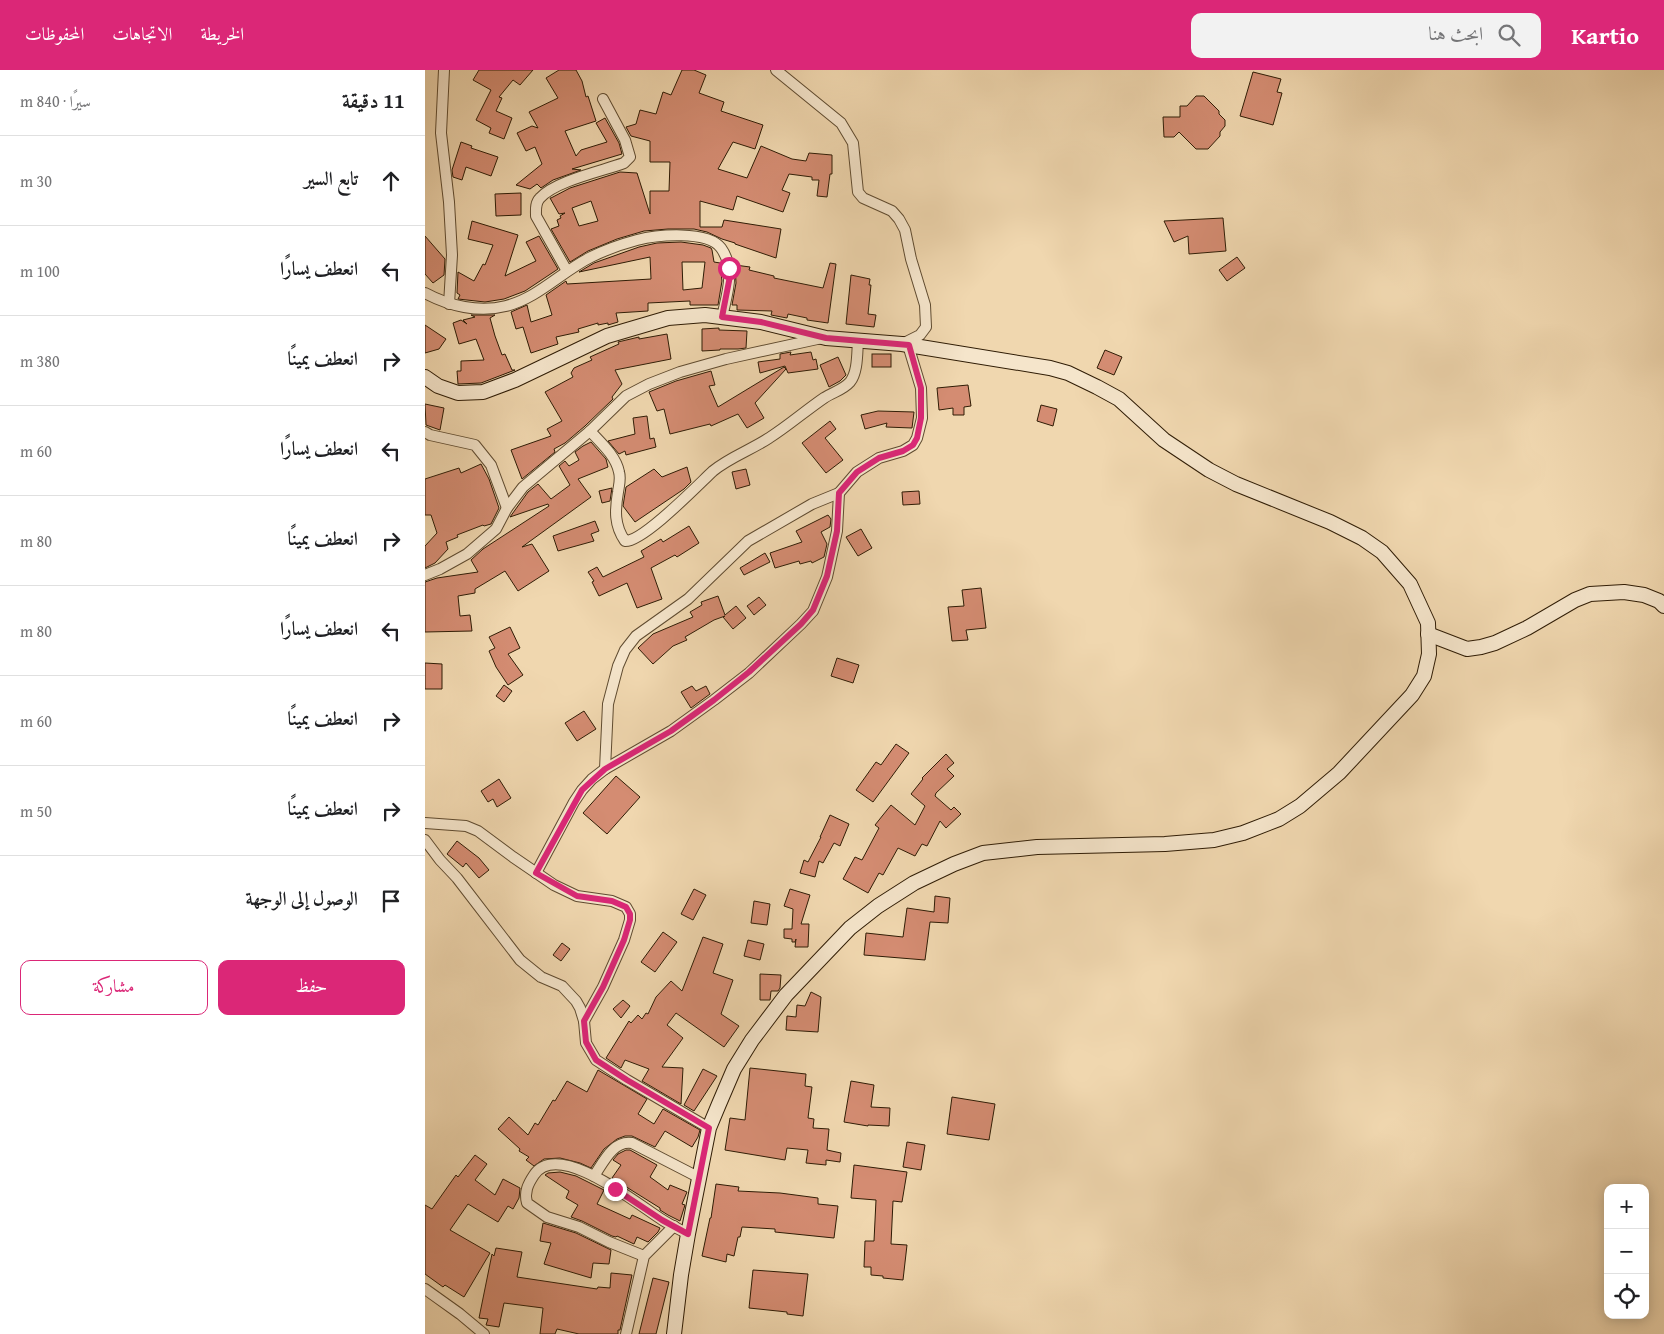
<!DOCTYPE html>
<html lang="ar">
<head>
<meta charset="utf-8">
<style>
	body { margin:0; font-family:"Gentium Book Plus",Amiri,serif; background:#f2f2f2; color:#202124; direction:rtl }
	.controls { position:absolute; right:15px; bottom:15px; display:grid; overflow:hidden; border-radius:10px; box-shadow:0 2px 12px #0003 }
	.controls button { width:45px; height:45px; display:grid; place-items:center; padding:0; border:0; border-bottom:1px solid #e0e0e0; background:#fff; color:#202124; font:25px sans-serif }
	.stop { position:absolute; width:15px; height:15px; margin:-11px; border:4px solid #db2777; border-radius:50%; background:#fff }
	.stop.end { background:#db2777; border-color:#fff; box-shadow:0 1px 5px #0008 }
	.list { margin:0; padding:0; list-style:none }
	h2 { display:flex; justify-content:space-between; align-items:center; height:65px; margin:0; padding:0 20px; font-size:21px }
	h2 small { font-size:16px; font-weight:400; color:#757577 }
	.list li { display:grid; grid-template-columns:32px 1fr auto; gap:15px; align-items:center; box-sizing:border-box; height:90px; padding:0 20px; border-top:1px solid #e0e0e0 }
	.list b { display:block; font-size:19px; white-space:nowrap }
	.list em { font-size:16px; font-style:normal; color:#757577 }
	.actions { display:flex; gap:10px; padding:15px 20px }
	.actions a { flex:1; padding:11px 0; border:1px solid #db2777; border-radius:10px; text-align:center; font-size:18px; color:#db2777 }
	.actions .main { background:#db2777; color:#fff }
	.icon { flex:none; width:28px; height:28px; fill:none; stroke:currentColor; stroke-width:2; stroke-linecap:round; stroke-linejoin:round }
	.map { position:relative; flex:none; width:1239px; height:1264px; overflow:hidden; direction:ltr }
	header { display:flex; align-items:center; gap:30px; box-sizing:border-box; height:70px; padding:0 25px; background:#db2777; color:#fff }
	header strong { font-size:24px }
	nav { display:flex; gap:28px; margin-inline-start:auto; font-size:18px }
	.search { width:350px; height:45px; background:#f2f2f2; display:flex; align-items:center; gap:12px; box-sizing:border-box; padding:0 18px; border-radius:10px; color:#757577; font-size:19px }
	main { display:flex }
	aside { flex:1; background:#fff }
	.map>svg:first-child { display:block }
	.building { fill:#d48c72; stroke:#2f1c05; fill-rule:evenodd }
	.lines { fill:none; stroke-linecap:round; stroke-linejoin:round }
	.street-casing { stroke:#5f4b30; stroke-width:12 }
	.secondary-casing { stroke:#2f1c05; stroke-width:16 }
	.street { stroke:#f5e5cb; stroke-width:10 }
	.secondary { stroke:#f5e5cb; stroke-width:14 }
	.route { stroke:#db2777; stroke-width:6 }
</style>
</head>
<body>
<header>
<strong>Kartio</strong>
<div class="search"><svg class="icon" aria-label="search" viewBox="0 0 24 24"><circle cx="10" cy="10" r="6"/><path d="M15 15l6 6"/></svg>ابحث هنا</div>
<nav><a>الخريطة</a><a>الاتجاهات</a><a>المحفوظات</a></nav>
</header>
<main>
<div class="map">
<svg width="1239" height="1264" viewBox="0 0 1239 1264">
	<rect width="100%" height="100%" fill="#f0d7af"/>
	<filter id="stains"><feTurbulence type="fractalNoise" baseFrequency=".004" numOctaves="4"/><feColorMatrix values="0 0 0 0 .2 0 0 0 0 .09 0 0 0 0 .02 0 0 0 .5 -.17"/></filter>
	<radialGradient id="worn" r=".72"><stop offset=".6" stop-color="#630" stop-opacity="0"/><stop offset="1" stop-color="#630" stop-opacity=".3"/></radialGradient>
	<g class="building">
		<path d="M54,0H108L95,15L88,10L74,27L77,28L71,41L87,48L79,69L64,63L66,58L51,50L66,20L48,10Z"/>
		<path d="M134,0H151L157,11L161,27L163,26L171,51L140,61L151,86L156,80L182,72L171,53L180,48L194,73L197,84L147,99L156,100L128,110L116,118L112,114L105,119L91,115L117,94L110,77L101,81L92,63L107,56L113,58L104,42L133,28L121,8Z"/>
		<path d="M257,0H269L281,5L274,23L299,32L296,41L338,55L330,79L308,72L293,99L322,108L336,76L367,89L381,91L384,83L407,85V104H405L402,127L392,126L394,110H387V107L364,104L357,120L365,123L358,142L312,126L308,140L275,131V157H297L299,150L356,159L351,188L310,174V173L297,169L282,162L269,159H243L219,161L192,169L163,181L145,192L126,159L134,156L132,150L136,148L135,146L140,143L134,144L125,128H126L145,118L195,102L212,103L225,144V121H244L245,92H225V71L206,66L201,57L211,54L215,40L231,44L238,22L246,25ZM166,131L173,151L154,156L147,138Z"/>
		<path d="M828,2L856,9L852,22L857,23L848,55L815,46Z"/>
		<path d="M771,26H779L794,41V44L800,50V56L795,62V66L783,79H771L754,62L749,67H739L738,47H755V36H762Z"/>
		<path d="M36,72L47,76L46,78L73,87L66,106L41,97L37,110L28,107L27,100Z"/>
		<path d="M96,123V145L71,146L70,124Z"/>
		<path d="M798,148L801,181L764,184L763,166L749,172L739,151Z"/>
		<path d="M47,151L93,165L80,206L111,191L101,172L114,166L133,199L100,221L79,229L60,232L33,229L35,225L32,223L33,202L49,211L58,194L60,195L68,175L43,169Z"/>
		<path d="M0,166L20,189L19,205L8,213L0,204Z"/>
		<path d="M256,172L278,175L286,178L287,180L289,192L295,193L297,211L293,235H265V231L223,233V241L191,243L193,252L183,255V253L173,255V253L153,259L154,262L131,267L133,274L106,283L98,257L91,259L86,242L102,235L106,252L127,245L121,225L141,211L142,214L226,209L225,187L154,202L169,193L214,177L232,173ZM257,192H280L277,218L258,220Z"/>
		<path d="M812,187L820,198L802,211L794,200Z"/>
		<path d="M405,193L411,194L403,253L382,250V248L363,244L362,248L346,245L347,241L312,240V235H307L311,213L310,195L325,197L324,200L349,206V208L398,218Z"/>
		<path d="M426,205L445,209L444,215H446L443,244L451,245L449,257L421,254Z"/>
		<path d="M46,245H70L65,248L70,266L77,285L80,284L87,300H90L56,313L33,314L32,301H36V291L59,290L51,269L34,274L28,253L36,250L42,254L38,250L50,247Z"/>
		<path d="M0,255L21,269L14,279L0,283Z"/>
		<path d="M294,258V260L322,261L321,278L313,279H295V280L277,281V259Z"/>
		<path d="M242,264L246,289L190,300L197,314L187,327L188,329L160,356L140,373L129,379L130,382L97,409L86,380L126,366L122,359L137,351L120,322L148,307L146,303L149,298L167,290L165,287L194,274L193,272L214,267V269Z"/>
		<path d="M680,280L697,287L689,305L672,298Z"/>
		<path d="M366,282L365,285L386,282L388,290L391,289L393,299L363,303L360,296L335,303L333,292L355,289V284Z"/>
		<rect x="447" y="284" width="19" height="13"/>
		<path d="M413,287L421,305L415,311L404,317L395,295Z"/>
		<path d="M359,297L361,299L330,333L339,348L322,358L313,344L286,356L285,354L245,364L239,339L232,341L224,322L251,311L286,301L290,315L284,316L293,337Z"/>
		<path d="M543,315L546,336L539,337V345H528V338L514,340L512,318Z"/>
		<path d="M0,334L19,338L15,360L1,355Z"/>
		<path d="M616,335L632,339L628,356L612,351Z"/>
		<path d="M453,341L489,342L487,358L461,357L462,353L440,359L436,345Z"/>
		<path d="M222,346L225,369L229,368L231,377L201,385L200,381L194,384L183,371L210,364L208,348Z"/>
		<path d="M405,351L411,359L400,368L418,390L401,403L377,373Z"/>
		<path d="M166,372L181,389L183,397L153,409L166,427L97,477L107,474L124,501L93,521L80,501L50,519V523L33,526L35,546L45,545L47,561L0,562V512L12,508L53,502L46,490L58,479L124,436L123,434L85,447L103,422L113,414L126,429L145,415L134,396L140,391L144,396L154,390L150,382L158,376Z"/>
		<path d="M56,394L64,409L74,438L66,454L59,456L58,455L32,465L33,467L21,472L23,479L10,493L0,498V476L12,463L6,445H0V409L34,398L36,403Z"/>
		<path d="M262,397L266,412L259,419L210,452L198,436L201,417L229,399L237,407Z"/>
		<path d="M321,399L325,415L311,419L307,402Z"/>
		<path d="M187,418L185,431L177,433L174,421Z"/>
		<path d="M494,421L495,434L478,435L477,422Z"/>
		<path d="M403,445L406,449L405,457L396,462L402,474L399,487L387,493L386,491L375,494L374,491L350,498L345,483L377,472L371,461Z"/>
		<path d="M170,451L174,461L166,464L169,471L133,481L128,466Z"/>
		<path d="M264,456L274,473L252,487L250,485L226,498L237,529L212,538L202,513L174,526L167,512L169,511L163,502L172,497L178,507L219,487L216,481L236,469L238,472Z"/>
		<path d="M436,459L447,478L433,486L421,467Z"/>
		<path d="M340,483L345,492L319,505L315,498Z"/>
		<path d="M556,518L561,558L541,560L543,570L527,571L523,537L539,536L537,520Z"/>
		<path d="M293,526L300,545L311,536L321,548L308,559L298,547L300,546L289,550L260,567L262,570L248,576L228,594L213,578L228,564L268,547L265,542L277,535L276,532Z"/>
		<path d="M334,527L341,535L329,545L322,536Z"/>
		<path d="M85,557L95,578L83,584L98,605L83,615L71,597L64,581L70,578L64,567Z"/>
		<path d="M412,588L434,595L428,613L406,606Z"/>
		<path d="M0,593L17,594V619H0Z"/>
		<path d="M79,615L87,621L79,632L71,626Z"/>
		<path d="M267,616L271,621L281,616L285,624L266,638L256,622Z"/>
		<path d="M159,641L171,659L152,671L140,653Z"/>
		<path d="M471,674L484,683L448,732L431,720L451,692L456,695Z"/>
		<path d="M521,684L529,693L522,699L529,706L511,723L510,726L526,740L529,737L536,744L521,758L515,751L502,776L497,774L490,786L473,778L458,805L454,803L443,823L418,809L430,787L437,790L454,758L450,755L466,735L490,755L500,736L486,724L498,709L497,708Z"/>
		<path d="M191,706L215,727L182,764L158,743Z"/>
		<path d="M74,709L86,728L72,737L68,729L63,732L56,721Z"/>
		<path d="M405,745L424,754L415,776L409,773L398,793L394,791L390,807L375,803L379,790L383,792L396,767H395Z"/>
		<path d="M32,771L54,788L64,800L54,808L41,793L38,797L22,784Z"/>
		<path d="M269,819L281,825L268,850L256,844Z"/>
		<path d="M365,819L385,825L376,854H384L383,877H370L371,869L370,872H367V869L359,868V859H367L368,839L359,836Z"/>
		<path d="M510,826L525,828L523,853L505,852L500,890L439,885L441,863L478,867L482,838L509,842Z"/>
		<path d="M329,831L345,834L342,855L326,853Z"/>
		<path d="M238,862L252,872L230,902L216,892Z"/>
		<path d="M278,867L298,874L288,903L308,910L296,944L314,956L299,977L251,943L242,955L258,968L237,997L258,998L256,1034L217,1011L224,999L200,990L196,998L181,988L204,951L206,953L213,945L217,949L221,943L223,944L231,927L246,911L257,921Z"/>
		<path d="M323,870L339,874L335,890L319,886Z"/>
		<path d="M137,873L145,879L136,891L128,885Z"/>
		<path d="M335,904L356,905L355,918L353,921H346L345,930H335Z"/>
		<path d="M386,922L396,927L393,962L361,960L362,946L371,947L372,935L380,936Z"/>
		<path d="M198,930L205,936L196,948L188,939Z"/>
		<path d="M325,998L381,1004L380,1016L387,1017L383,1048L389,1049L388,1058L404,1059L402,1080L416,1083L415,1092L401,1090V1095L381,1093L383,1080L362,1078L360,1090L300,1080L305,1048L320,1050Z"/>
		<path d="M278,999L292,1006L269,1041L259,1035Z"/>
		<path d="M173,1000L222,1029L213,1044L229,1054L238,1039L275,1060L273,1067L267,1077L240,1061L230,1077L207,1066H200L192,1069L179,1079L166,1098L155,1093L135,1088L119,1089L109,1096L101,1090L104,1087L94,1081L95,1079L73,1059L84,1047L103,1065L110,1053L113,1055L128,1030L130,1031L142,1011L162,1022Z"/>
		<path d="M426,1011L449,1015L446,1037L465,1038L464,1056L443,1055V1056L419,1052Z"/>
		<path d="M527,1027L570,1034L564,1070L522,1064Z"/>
		<path d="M482,1072L500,1075L496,1100L478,1097Z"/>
		<path d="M201,1080H205L232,1095L225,1107L243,1120L245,1115L262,1122L257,1134L260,1135L255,1151L243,1145L235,1140V1138L187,1108L196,1095L188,1090L193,1084Z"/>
		<path d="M50,1085L62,1094L50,1110L70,1125L78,1109L95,1118L94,1128L88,1139L83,1136L73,1152L43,1134L25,1160L65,1183L39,1227L20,1215L18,1217L0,1204V1135L7,1139L31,1105L33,1107Z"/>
		<path d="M429,1095L482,1102L477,1132L468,1131L466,1174L482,1175L478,1210L458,1208V1206L446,1205V1197H439L440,1171H449L451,1130L426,1128Z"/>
		<path d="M135,1102L151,1106L179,1120L172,1134L205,1149L207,1145L235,1158L233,1162L223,1172L212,1167L209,1174L192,1166L191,1167L187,1166L157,1151L146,1147L153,1135L141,1128L144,1121L120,1105L123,1103Z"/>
		<path d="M291,1114L314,1117L313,1121L355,1123L393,1128V1134L413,1136L409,1168L350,1162V1159L317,1157L315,1167H313L309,1186L302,1184L301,1192L277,1186L285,1148H286Z"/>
		<path d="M118,1153L151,1163L186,1180L184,1194L168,1193L166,1208L119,1194L126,1173L115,1171Z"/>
		<path d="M71,1178L97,1182L92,1207L172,1219L173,1217L185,1218L186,1203L207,1205L195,1260H193V1264H154L132,1259L130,1264H115L118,1238L79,1233L74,1257L61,1255L63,1249L54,1248L67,1184L69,1186Z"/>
		<path d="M328,1200L383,1204L378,1246L362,1244V1242L324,1238Z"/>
		<path d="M228,1208L244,1212L231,1264H214Z"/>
	</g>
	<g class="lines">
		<defs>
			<g id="street">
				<path d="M19,0L16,63L24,132L27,185L24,234"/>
				<path d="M351,0L416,53L428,73L433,122L438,128L467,141L474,149L480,160L486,189L500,235L501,257L495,265L477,274"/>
				<path d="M142,201L111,146C111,140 110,133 115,128C130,111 177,101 199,93L205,87L200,70L178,29"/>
				<path d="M0,223C24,236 54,243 81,236C113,228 136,202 166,187C180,180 197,174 212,170C231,165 283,160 296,178C311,199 302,224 297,247"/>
				<path d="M165,361C176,373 191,386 194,402C196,409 194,415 193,422C190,440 189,455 200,471C218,472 273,415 288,401C305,387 326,380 344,368C363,356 380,341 399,328C408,322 418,320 425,312C433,302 432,283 433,271"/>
				<path d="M0,362L5,365L50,375L66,395L82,438"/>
				<path d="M0,505L15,499L42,484L71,459L82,438L98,417L165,361L201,326L224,314L255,302L301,289L397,268"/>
				<path d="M180,699L183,634L193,596L200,580L211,566L263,529L323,471L387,434L414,423"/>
				<path d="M0,753L41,756L53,761L88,787L129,815L152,826L187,831L201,837L205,844V850L199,870L178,917L159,951"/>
				<path d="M0,770L15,790L32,808L95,890L116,907L137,916L151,931L155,938L159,951L161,973L171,990L202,1010L284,1058"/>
				<path d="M111,803L149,732L157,720L167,709L180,699L246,661L289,630L324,603L376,554L388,541L402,507L412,461L414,423L432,402L454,388L478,381L488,375L492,368L497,348L496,318L483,275"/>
				<path d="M169,1106C178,1093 188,1070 207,1073L275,1108"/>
				<path d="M219,1186L184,1172L154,1157L122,1147L102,1133C99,1122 103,1114 109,1105C133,1069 212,1134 236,1149C245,1155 254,1159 263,1164"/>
				<path d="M0,1219L35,1244L59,1264"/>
				<path d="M201,1264L219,1186L249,1156"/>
			</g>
			<g id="secondary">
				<path d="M0,307L13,316L33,323L58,322L90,310L182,266L243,248L280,245L336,252L401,268L477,274L625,298L643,303L672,317L694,329L739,370L784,400L811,414L905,452L937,468L957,482L985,514L1003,553L1004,584L999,606L987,625L914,703L875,736L854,749L818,763L789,770L740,774L612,777L558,783L529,794L489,813L453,836L425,858L361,925L327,970L309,999L294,1034L284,1058L263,1164L256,1205L249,1264"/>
				<path d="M1003,564L1042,579L1056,577L1070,573L1102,558L1150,530L1165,524L1199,522L1219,525L1234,531L1239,536"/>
			</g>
		</defs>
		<use href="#street" class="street-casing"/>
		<use href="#secondary" class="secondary-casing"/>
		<use href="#street" class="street"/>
		<use href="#secondary" class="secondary"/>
	</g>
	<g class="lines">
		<path class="route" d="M190,1119L237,1150L263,1164L284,1058L202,1010L171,990L161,972L159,951L178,917L199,870L205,850V844L201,837L187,831L152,826L111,803L157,720L180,699L246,661L289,630L324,602L376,554L388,540L402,506L412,461L414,423L432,402L454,388L478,381L488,375L492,368L496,348V318L484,275L401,268L336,252L297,247L305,206L304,198"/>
	</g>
	<rect width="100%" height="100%" filter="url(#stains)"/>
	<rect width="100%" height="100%" fill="url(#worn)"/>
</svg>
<div class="controls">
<button>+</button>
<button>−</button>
<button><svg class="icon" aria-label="locate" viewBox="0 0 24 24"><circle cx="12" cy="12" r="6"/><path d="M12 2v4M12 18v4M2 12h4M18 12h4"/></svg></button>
</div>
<div class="stop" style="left:304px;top:198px"></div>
<div class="stop end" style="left:190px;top:1119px"></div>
</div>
<aside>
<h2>11 دقيقة<small>سيرًا · 840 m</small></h2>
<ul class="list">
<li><svg class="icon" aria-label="ahead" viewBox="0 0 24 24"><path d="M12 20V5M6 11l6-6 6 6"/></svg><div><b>تابع السير</b></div><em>30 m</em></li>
<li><svg class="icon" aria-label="left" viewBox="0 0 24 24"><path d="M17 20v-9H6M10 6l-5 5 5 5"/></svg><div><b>انعطف يسارًا</b></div><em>100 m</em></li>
<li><svg class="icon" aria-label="right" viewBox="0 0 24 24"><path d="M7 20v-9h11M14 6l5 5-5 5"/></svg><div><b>انعطف يمينًا</b></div><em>380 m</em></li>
<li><svg class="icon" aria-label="left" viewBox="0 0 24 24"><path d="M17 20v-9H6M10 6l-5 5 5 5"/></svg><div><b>انعطف يسارًا</b></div><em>60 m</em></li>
<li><svg class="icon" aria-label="right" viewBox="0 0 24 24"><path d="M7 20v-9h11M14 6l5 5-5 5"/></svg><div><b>انعطف يمينًا</b></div><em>80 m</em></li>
<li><svg class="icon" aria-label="left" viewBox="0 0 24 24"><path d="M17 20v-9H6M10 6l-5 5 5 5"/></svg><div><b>انعطف يسارًا</b></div><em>80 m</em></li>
<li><svg class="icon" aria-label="right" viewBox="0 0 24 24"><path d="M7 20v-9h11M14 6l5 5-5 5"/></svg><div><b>انعطف يمينًا</b></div><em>60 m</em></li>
<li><svg class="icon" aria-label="right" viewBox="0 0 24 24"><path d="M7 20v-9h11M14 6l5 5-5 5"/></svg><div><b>انعطف يمينًا</b></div><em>50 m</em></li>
<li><svg class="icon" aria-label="arrive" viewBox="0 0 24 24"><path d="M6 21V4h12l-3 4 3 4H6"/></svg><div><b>الوصول إلى الوجهة</b></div></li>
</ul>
<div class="actions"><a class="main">حفظ</a><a>مشاركة</a></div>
</aside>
</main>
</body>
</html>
